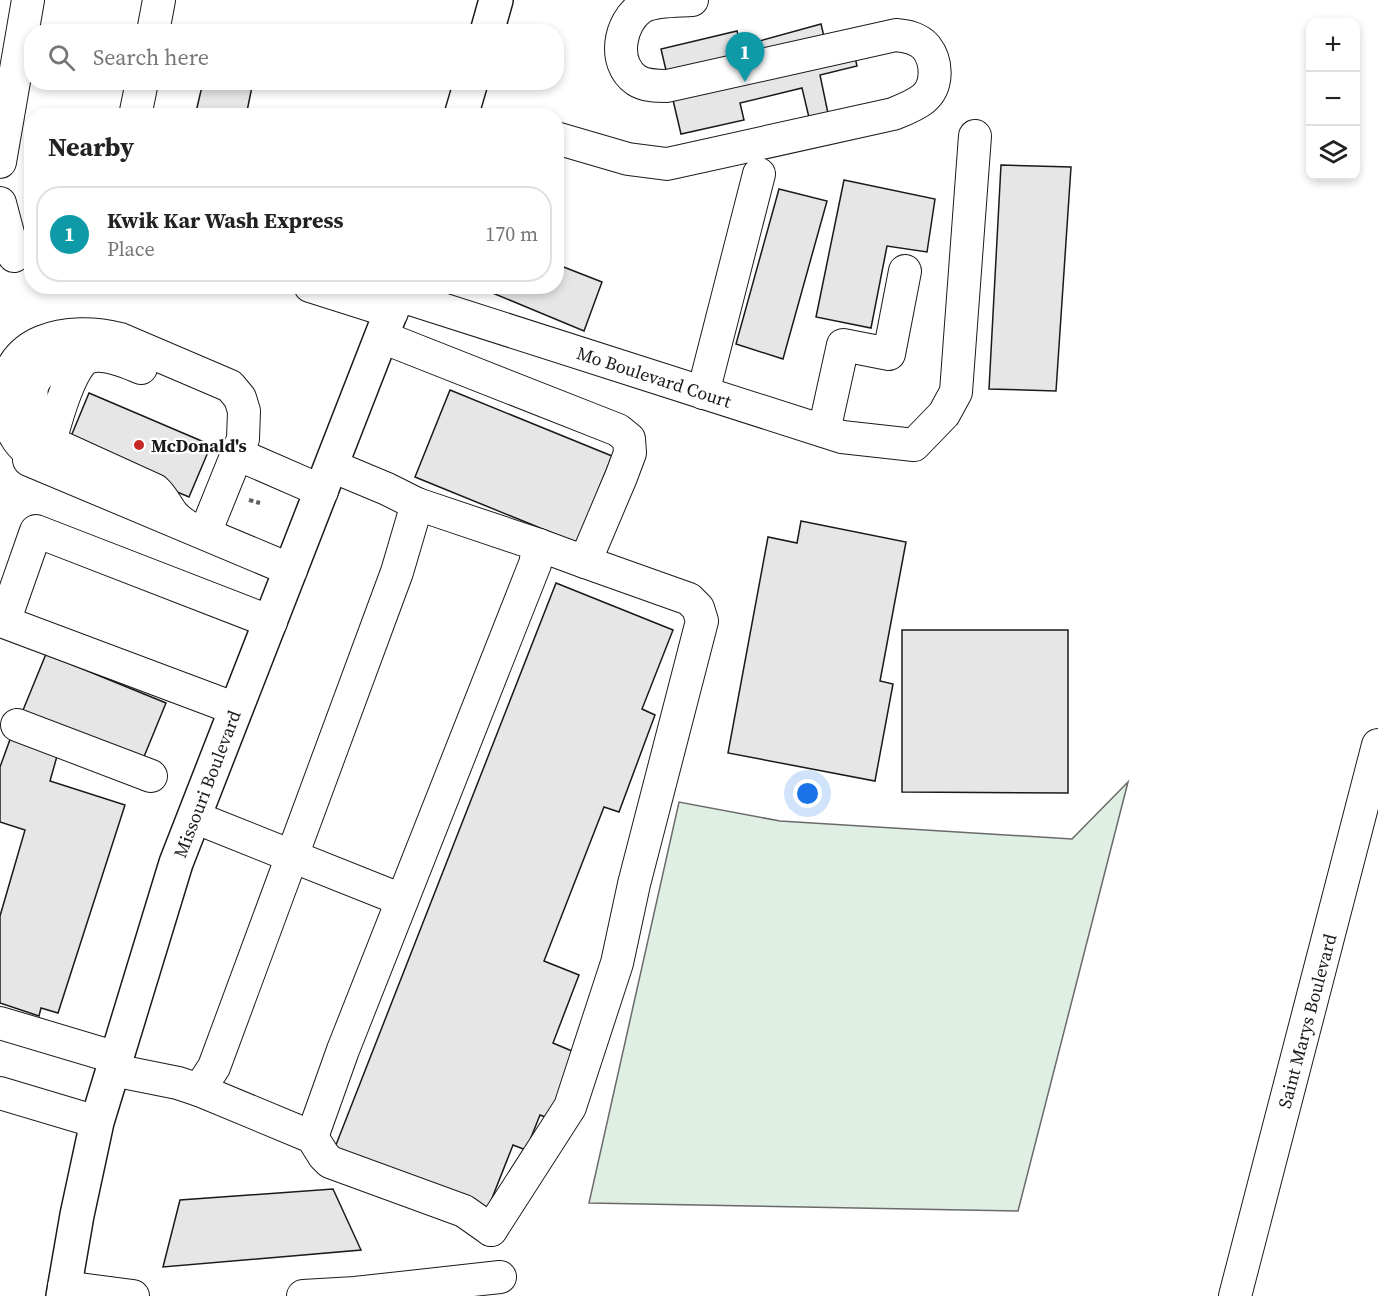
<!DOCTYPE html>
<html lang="en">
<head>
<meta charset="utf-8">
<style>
	body { margin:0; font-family:"Source Serif 4",serif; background:#f6f6f6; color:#222 }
	.controls { position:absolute; right:18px; top:18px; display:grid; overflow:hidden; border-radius:12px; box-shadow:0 3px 9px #0003 }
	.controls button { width:54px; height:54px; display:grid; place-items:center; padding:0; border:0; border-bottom:2px solid #e0e0e0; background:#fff; color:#222; font:30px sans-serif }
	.you { position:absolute; left:808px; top:794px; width:21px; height:21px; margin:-15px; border:4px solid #fff; border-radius:50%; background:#1a73e8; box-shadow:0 0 0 9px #1a73e833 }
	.badge { display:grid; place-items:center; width:39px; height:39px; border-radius:50%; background:#7c3aed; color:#fff; font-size:20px; font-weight:700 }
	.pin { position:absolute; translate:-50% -50px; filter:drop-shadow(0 2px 3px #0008) }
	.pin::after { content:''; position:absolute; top:32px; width:21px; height:18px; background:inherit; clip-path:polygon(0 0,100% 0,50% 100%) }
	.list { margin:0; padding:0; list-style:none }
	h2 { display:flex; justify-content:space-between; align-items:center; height:78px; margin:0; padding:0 24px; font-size:26px }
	h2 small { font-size:20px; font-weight:400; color:#767676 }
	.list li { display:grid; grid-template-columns:39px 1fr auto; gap:18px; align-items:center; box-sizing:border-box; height:96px; margin:0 12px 12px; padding:0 12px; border:2px solid #e0e0e0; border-radius:24px }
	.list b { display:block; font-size:22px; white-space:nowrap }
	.list p { margin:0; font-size:20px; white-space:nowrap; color:#767676 }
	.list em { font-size:20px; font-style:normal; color:#767676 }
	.icon { flex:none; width:33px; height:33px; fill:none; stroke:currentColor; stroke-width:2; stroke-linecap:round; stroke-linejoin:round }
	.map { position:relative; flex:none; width:1378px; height:1296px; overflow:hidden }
	.search { position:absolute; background:#fff; box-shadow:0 3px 9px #0003; left:24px; top:24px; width:540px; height:66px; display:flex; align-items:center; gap:15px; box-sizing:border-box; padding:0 21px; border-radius:24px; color:#767676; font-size:22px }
	.panel { position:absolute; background:#fff; box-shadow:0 3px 9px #0003; left:24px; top:108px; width:540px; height:186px; border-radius:24px }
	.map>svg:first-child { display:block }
	.green { fill:#e0efe3; stroke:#6a6a6a; stroke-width:1.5 }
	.building { fill:#e6e6e6; stroke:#1a1a1a; stroke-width:1.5 }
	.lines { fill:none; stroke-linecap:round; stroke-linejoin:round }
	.minor-casing { stroke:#1a1a1a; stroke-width:34 }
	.major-casing { stroke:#1a1a1a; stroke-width:36 }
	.path { stroke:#5f5f5f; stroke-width:4; stroke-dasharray:4.5 3; stroke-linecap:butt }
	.minor { stroke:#fff; stroke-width:32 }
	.major { stroke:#fff; stroke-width:33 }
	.poi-dot { fill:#c62828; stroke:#fff; stroke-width:2 }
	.labels { text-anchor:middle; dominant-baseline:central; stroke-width:4.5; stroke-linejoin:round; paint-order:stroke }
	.street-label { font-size:18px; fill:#1a1a1a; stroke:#fff }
	.poi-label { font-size:18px; font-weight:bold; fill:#1a1a1a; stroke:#fff; text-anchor:start }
</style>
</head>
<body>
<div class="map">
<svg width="1378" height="1296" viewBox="0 0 1378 1296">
	<rect width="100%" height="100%" fill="#fff"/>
	<path class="green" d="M1128,782L1018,1211L589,1203L679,802L780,821L1072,839Z"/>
	<g class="building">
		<path d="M821,24L825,41L850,35L857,66L820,75L834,142L816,147L802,88L740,103L744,120L681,134L661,49L737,31L741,46Z"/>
		<path d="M203,82H253L246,116H195Z"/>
		<path d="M1001,165L1071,167L1056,391L989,389Z"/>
		<path d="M844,180L935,199L927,252L887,246L871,328L816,317Z"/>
		<path d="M779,189L827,201L783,359L736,344Z"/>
		<path d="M556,264L602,282L584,331L483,289L484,286H556Z"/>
		<path d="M450,390L612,456L577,543L415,477Z"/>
		<path d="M89,393L211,445L189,497L67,446Z"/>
		<path d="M801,521L906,542L880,681L893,684L875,781L728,753L768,537L797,543Z"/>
		<path d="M556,583L673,630L642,709L655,715L619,812L604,807L544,961L579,975L553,1043L579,1054L553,1120L540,1115L526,1150L513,1145L485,1216L332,1155Z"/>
		<path d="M902,630H1068V793L902,792Z"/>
		<path d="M46,654L166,703L141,764L21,715Z"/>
		<path d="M12,734L59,749L50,781L125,805L58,1013L41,1008L39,1016L0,1003V916L25,830L0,822V767Z"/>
		<path d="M333,1189L361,1250L163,1267L180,1200Z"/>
	</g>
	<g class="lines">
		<defs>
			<g id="minor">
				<path d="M153,32L159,0"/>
				<path d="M135,116L142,82"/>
				<path d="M556,138L628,159L667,164L893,114C903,110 914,106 923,99C938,87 938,62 926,47C918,38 907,36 896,35L667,86C657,86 645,86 636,80C612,63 619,22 642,7C655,0 677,1 692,0"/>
				<path d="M0,162L28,0"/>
				<path d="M0,203L14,256"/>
				<path d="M310,286L392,312"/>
				<path d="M398,295L842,437L914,445L944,414L956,392L975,136"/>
				<path d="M382,337L618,430L629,439L630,453L621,477L585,562L539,545"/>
				<path d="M141,368C126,362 103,351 87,358C71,365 56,420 51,438L54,444L155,490C168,502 167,513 184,524"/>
				<path d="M703,393L759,174"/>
				<path d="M824,431L843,345L889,354L905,271"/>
				<path d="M54,444C44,435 41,424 36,412C18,369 58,363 89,357"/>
				<path d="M237,454L322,491"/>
				<path d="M29,460L291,570"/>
				<path d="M49,468C40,461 29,453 21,444C12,434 8,420 6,406C0,337 70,326 120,339L230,386L240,398L244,411L243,439L205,533"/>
				<path d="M236,709L4,622L36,531L271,622"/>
				<path d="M17,725L151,776"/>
				<path d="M194,817L402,900"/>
				<path d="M0,1023L117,1058"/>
				<path d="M113,1070L178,1083L199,1090L214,1067L397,572L417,504L387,489L332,466"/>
				<path d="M199,1090L312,1137L324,1156L330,1162L464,1211L491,1230"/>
				<path d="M0,1093L97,1122"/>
				<path d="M312,1137L343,1050L535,564L539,545L417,504"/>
				<path d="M491,1230L570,1107L617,963L634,884L702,621L698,608L689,599L585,562"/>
				<path d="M64,1287L133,1296"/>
				<path d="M303,1296L355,1293L500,1277"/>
				<path d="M1235,1296L1378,745"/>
			</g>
			<g id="major">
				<path d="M487,32L496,0"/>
				<path d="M461,116L471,82"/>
				<path d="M63,1296L77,1215L97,1122L176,863L401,286"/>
			</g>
		</defs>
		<use href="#minor" class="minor-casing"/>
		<use href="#major" class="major-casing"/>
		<path class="path" d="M249,500L260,503"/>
		<use href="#minor" class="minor"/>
		<use href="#major" class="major"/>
	</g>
	<circle class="poi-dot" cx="139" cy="445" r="6"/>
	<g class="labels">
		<g class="street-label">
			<text transform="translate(654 377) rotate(18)">Mo Boulevard Court</text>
			<text transform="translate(207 784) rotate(-69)">Missouri Boulevard</text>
			<text transform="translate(1307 1021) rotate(-75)">Saint Marys Boulevard</text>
		</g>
		<g class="poi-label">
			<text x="151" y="445">McDonald's</text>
		</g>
	</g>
</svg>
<div class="controls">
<button>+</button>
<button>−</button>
<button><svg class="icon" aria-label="layers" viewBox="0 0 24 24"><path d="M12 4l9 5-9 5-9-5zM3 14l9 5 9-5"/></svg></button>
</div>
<div class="you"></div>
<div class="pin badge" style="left:745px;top:82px;background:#0f9aa8">1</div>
<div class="search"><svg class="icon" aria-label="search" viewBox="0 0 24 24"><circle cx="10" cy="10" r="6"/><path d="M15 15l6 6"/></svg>Search here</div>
<section class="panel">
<h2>Nearby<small></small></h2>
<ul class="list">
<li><span class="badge" style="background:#0f9aa8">1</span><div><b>Kwik Kar Wash Express</b><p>Place</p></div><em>170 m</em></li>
</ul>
</section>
</div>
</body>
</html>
